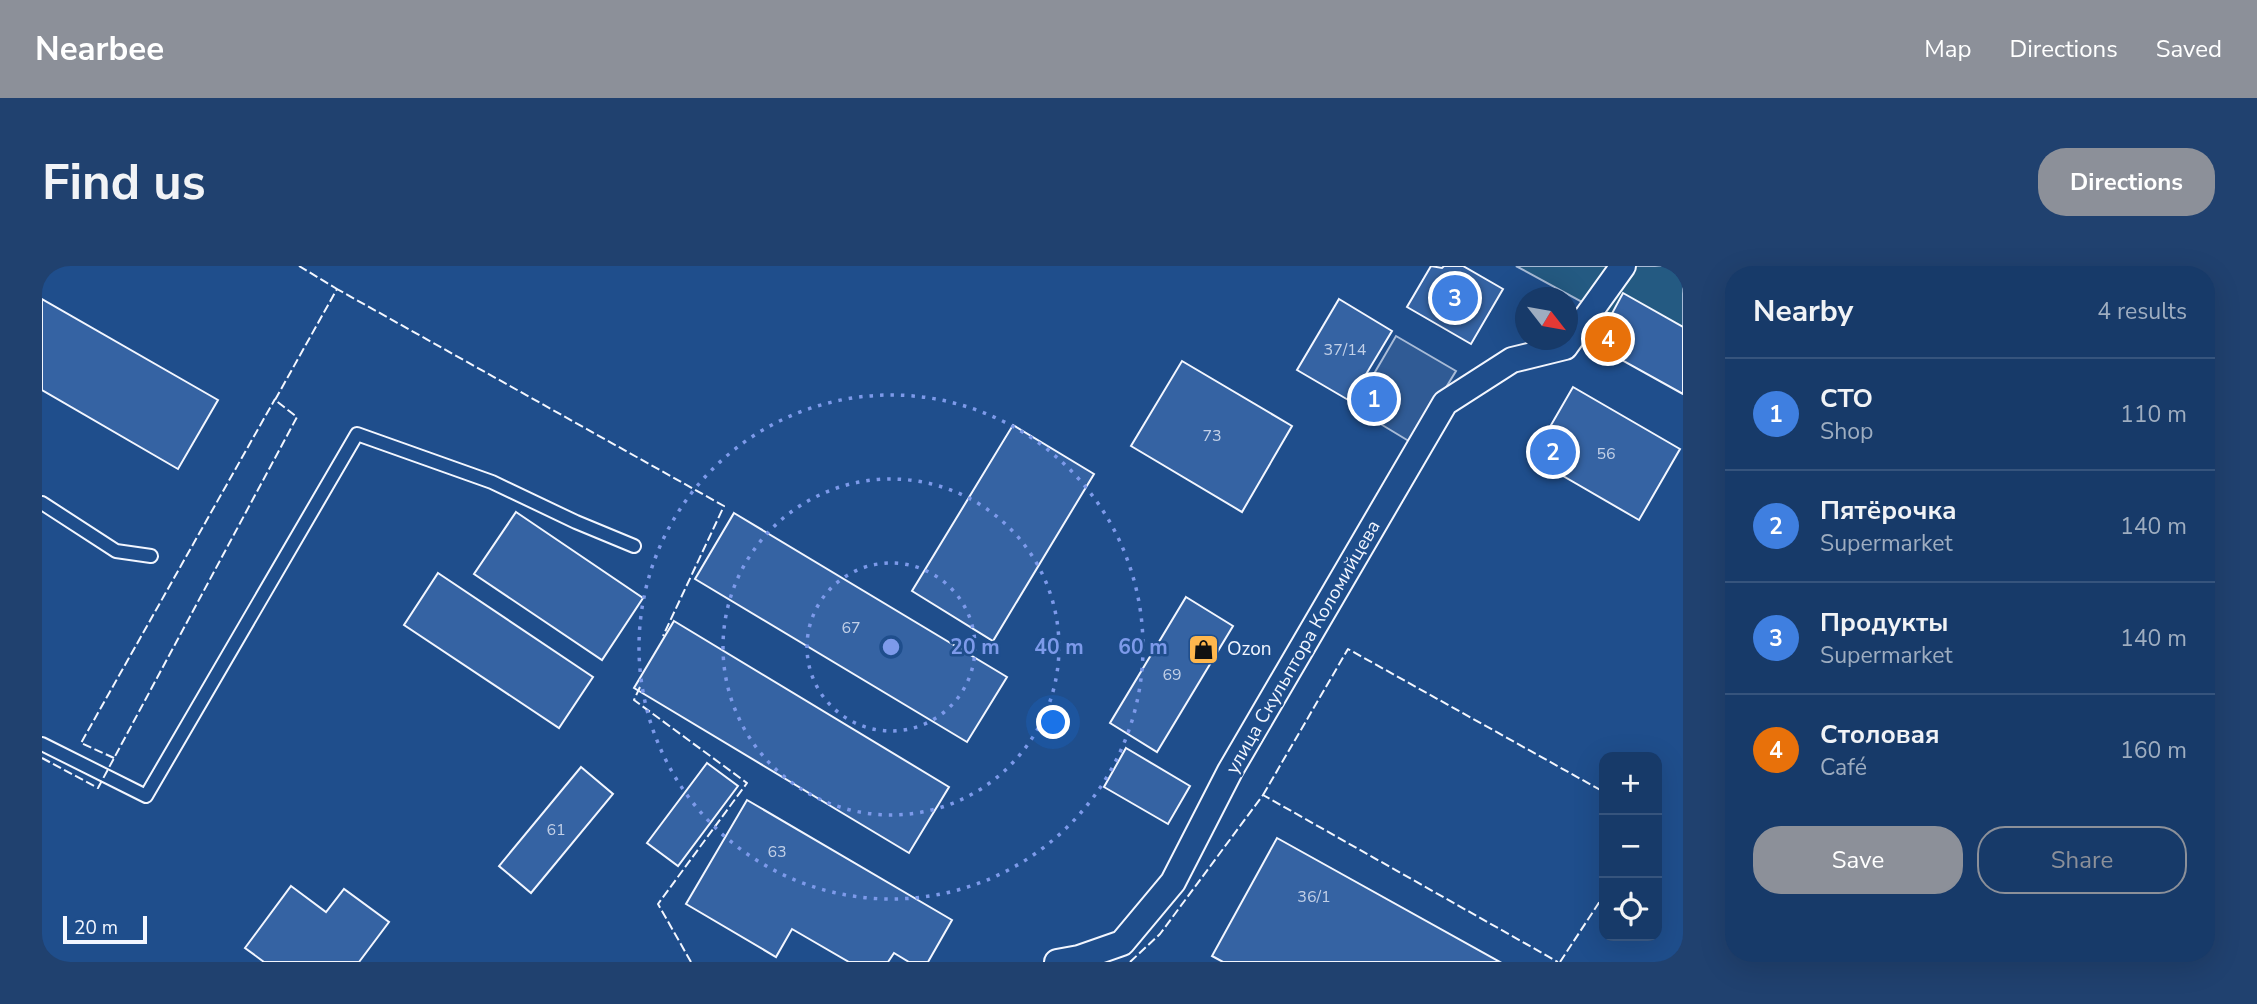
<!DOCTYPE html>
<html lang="en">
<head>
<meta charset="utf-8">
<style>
	body { margin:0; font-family:"Nunito Sans",sans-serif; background:#20416f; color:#f1f3f6 }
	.controls { position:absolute; right:21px; bottom:21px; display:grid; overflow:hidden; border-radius:14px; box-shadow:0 7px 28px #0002 }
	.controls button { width:63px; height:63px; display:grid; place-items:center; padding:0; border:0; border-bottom:2px solid #36547d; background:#173a69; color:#f1f3f6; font:35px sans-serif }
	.compass { position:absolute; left:1473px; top:21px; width:63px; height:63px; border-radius:50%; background:#173a69; box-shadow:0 7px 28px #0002; rotate:121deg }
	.scale { position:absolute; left:21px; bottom:18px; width:84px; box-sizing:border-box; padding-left:7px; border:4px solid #f2f6ff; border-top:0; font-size:19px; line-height:24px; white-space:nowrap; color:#f2f6ff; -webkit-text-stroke:5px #1f4e8c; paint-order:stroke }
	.you { position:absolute; left:1012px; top:457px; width:24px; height:24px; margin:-18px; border:5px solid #fff; border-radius:50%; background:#1a73e8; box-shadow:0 0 0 10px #1a73e833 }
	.badge { display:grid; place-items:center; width:46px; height:46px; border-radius:50%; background:#8c9099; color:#fff; font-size:23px; font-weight:700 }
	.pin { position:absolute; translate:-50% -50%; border:4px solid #fff; box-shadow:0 2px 7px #0006 }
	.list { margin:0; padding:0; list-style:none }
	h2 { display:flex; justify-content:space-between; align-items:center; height:91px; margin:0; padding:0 28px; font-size:30px }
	h2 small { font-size:23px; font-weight:400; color:#9eadc0 }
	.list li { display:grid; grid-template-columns:46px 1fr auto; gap:21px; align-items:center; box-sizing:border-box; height:112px; padding:0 28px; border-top:2px solid #36547d }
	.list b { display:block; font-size:26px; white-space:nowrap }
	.list p { margin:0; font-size:23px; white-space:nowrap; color:#9eadc0 }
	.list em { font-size:23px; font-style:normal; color:#9eadc0 }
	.actions { display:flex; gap:14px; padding:21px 28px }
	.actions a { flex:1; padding:16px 0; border:2px solid #8c9099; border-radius:28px; text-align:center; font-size:24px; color:#8c9099 }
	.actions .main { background:#8c9099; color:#fff }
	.icon { flex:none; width:38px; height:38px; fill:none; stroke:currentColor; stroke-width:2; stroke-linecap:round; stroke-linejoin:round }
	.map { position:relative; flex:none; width:1641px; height:696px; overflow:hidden; border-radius:28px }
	header { display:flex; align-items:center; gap:42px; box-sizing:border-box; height:98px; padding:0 35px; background:#8c9099; color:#fff }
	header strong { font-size:33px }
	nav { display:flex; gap:38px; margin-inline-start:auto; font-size:24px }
	.intro { display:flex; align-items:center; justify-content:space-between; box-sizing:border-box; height:168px; padding:0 42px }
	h1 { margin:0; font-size:49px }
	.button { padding:18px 32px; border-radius:28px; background:#8c9099; color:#fff; font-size:24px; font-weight:700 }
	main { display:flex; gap:42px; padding:0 42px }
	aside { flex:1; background:#173a69; border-radius:28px; box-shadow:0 7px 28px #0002 }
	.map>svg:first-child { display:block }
	.green { fill:#245a82; stroke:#a8bbd7; stroke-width:2 }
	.parking { fill:#305b95; stroke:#a8bbd7; stroke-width:2 }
	.building { fill:#3563a3; stroke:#f2f6ff; stroke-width:2 }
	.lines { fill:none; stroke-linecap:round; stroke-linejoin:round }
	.service-casing { stroke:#f2f6ff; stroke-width:16 }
	.minor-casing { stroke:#f2f6ff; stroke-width:28 }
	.service { stroke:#1f4e8c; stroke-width:12 }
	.minor { stroke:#1f4e8c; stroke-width:24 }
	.fence { stroke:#f2f6ff; stroke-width:2; stroke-dasharray:9 3.5; stroke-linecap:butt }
	.ring { fill:none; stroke:#7d9aea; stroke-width:3.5; stroke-dasharray:3.5 7 }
	.labels { text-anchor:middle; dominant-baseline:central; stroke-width:5; stroke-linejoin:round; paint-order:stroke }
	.number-label { font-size:16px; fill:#c3d1e8 }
	.street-label { font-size:19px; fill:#f2f6ff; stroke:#1f4e8c }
	.poi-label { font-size:19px; fill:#f2f6ff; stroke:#1f4e8c; text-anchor:start }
	.centre { fill:#7d9aea; stroke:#1f4e8c; stroke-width:3.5 }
	.ring-label { font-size:21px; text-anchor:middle; font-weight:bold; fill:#7d9aea; stroke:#1f4e8c; stroke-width:5; stroke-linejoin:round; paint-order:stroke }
</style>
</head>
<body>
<header>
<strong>Nearbee</strong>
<nav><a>Map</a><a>Directions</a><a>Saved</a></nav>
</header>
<div class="intro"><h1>Find us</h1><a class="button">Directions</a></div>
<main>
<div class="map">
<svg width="1641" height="696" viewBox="0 0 1641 696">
	<rect width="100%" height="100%" fill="#1f4e8c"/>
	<path class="green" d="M1474,0H1641V91Z"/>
	<path class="parking" d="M1354,70L1414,105L1370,177L1312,142Z"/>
	<g class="building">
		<path d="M1389,0L1400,2L1402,0H1421L1461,23L1429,78L1365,41Z"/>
		<path d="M1581,27L1641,61V128L1553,79Z"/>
		<path d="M0,33L176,134L136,203L0,124Z"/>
		<path d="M1297,33L1350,65L1308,135L1255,104Z"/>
		<path d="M1140,95L1250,160L1200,246L1089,180Z"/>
		<path d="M1531,121L1638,183L1597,254L1490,192Z"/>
		<path d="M971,159L1052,208L951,375L870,325Z"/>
		<path d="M474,246L601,332L560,394L432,308Z"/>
		<path d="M692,247L965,411L925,476L653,313Z"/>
		<path d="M396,307L551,411L517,462L362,359Z"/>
		<path d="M1144,331L1191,360L1115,486L1068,457Z"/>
		<path d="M632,355L907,521L867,587L592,422Z"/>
		<path d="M1084,482L1148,520L1126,558L1062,521Z"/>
		<path d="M665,497L696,520L636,600L605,577Z"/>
		<path d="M539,501L571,528L489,627L457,600Z"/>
		<path d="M705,534L910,654L886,696H867L852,687L846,696H807L750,663L734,691L644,638Z"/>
		<path d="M1235,572L1458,696H1181L1170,690Z"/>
		<path d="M249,620L284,646L302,623L347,656L317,696H222L203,682Z"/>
	</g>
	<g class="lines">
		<defs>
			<g id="service">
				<path d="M0,237L74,285L109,290"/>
				<path d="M0,478L104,530L315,168L450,216L534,256L592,280"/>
			</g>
			<path id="minor" d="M1015,696L1037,692L1080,677L1131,616L1188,505L1403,137L1470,94L1523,81L1581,0"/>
		</defs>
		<use href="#service" class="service-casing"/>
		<use href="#minor" class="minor-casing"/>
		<use href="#service" class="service"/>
		<use href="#minor" class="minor"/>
		<g class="fence">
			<path d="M257,0L295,23"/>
			<path d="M598,421L592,434L705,517L616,638L649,696"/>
			<path d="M0,492L56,522L255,151L233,134L295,23L682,240L621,370"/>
			<path d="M72,492L39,477L233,133"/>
			<path d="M1221,529L1306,383L1562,526"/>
			<path d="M1088,696L1118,668L1221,529L1516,696"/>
			<path d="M1518,696L1562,629"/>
		</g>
	</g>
	<g class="ring">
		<circle cx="849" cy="381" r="84"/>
		<circle cx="849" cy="381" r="168"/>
		<circle cx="849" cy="381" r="252"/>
	</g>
	<defs>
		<symbol id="shop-square" viewBox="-11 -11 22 22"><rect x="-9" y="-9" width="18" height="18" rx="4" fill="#ffb74d" stroke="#1f4e8c"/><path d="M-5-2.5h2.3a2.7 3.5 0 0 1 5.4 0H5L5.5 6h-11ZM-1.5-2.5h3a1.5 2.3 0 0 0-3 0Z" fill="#111"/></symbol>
	</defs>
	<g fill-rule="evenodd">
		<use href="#shop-square" x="1144" y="366" width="35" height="35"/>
	</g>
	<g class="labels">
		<g class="number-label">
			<text x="1303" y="84">37/14</text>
			<text x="1170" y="170">73</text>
			<text x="1564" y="188">56</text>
			<text x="809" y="362">67</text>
			<text x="1130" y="409">69</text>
			<text x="514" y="564">61</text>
			<text x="735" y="586">63</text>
			<text x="1272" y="631">36/1</text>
		</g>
		<g class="street-label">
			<text transform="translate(1261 381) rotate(-60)">улица Скульптора Коломийцева</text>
		</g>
		<g class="poi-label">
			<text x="1185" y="383">Ozon</text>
		</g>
	</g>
	<circle cx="849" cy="381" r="10" class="centre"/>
	<g class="ring-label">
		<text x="933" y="388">20 m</text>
		<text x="1017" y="388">40 m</text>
		<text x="1101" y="388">60 m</text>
	</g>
</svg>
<div class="controls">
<button>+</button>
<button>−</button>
<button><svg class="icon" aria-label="locate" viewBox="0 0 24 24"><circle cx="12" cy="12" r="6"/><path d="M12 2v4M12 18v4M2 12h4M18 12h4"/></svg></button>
</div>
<svg class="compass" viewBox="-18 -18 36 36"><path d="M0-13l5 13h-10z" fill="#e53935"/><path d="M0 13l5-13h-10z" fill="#9eadc0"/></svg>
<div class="scale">20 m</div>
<div class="you"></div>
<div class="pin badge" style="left:1332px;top:133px;background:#3f7fe0">1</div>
<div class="pin badge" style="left:1511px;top:186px;background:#3f7fe0">2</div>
<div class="pin badge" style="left:1413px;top:32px;background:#3f7fe0">3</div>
<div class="pin badge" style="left:1566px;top:73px;background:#e8710a">4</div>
</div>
<aside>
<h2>Nearby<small>4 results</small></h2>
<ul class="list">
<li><span class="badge" style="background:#3f7fe0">1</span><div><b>СТО</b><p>Shop</p></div><em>110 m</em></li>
<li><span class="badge" style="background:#3f7fe0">2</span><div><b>Пятёрочка</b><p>Supermarket</p></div><em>140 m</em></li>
<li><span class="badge" style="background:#3f7fe0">3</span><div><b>Продукты</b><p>Supermarket</p></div><em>140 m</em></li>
<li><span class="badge" style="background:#e8710a">4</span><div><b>Столовая</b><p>Café</p></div><em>160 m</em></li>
</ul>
<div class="actions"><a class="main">Save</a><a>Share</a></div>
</aside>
</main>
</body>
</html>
